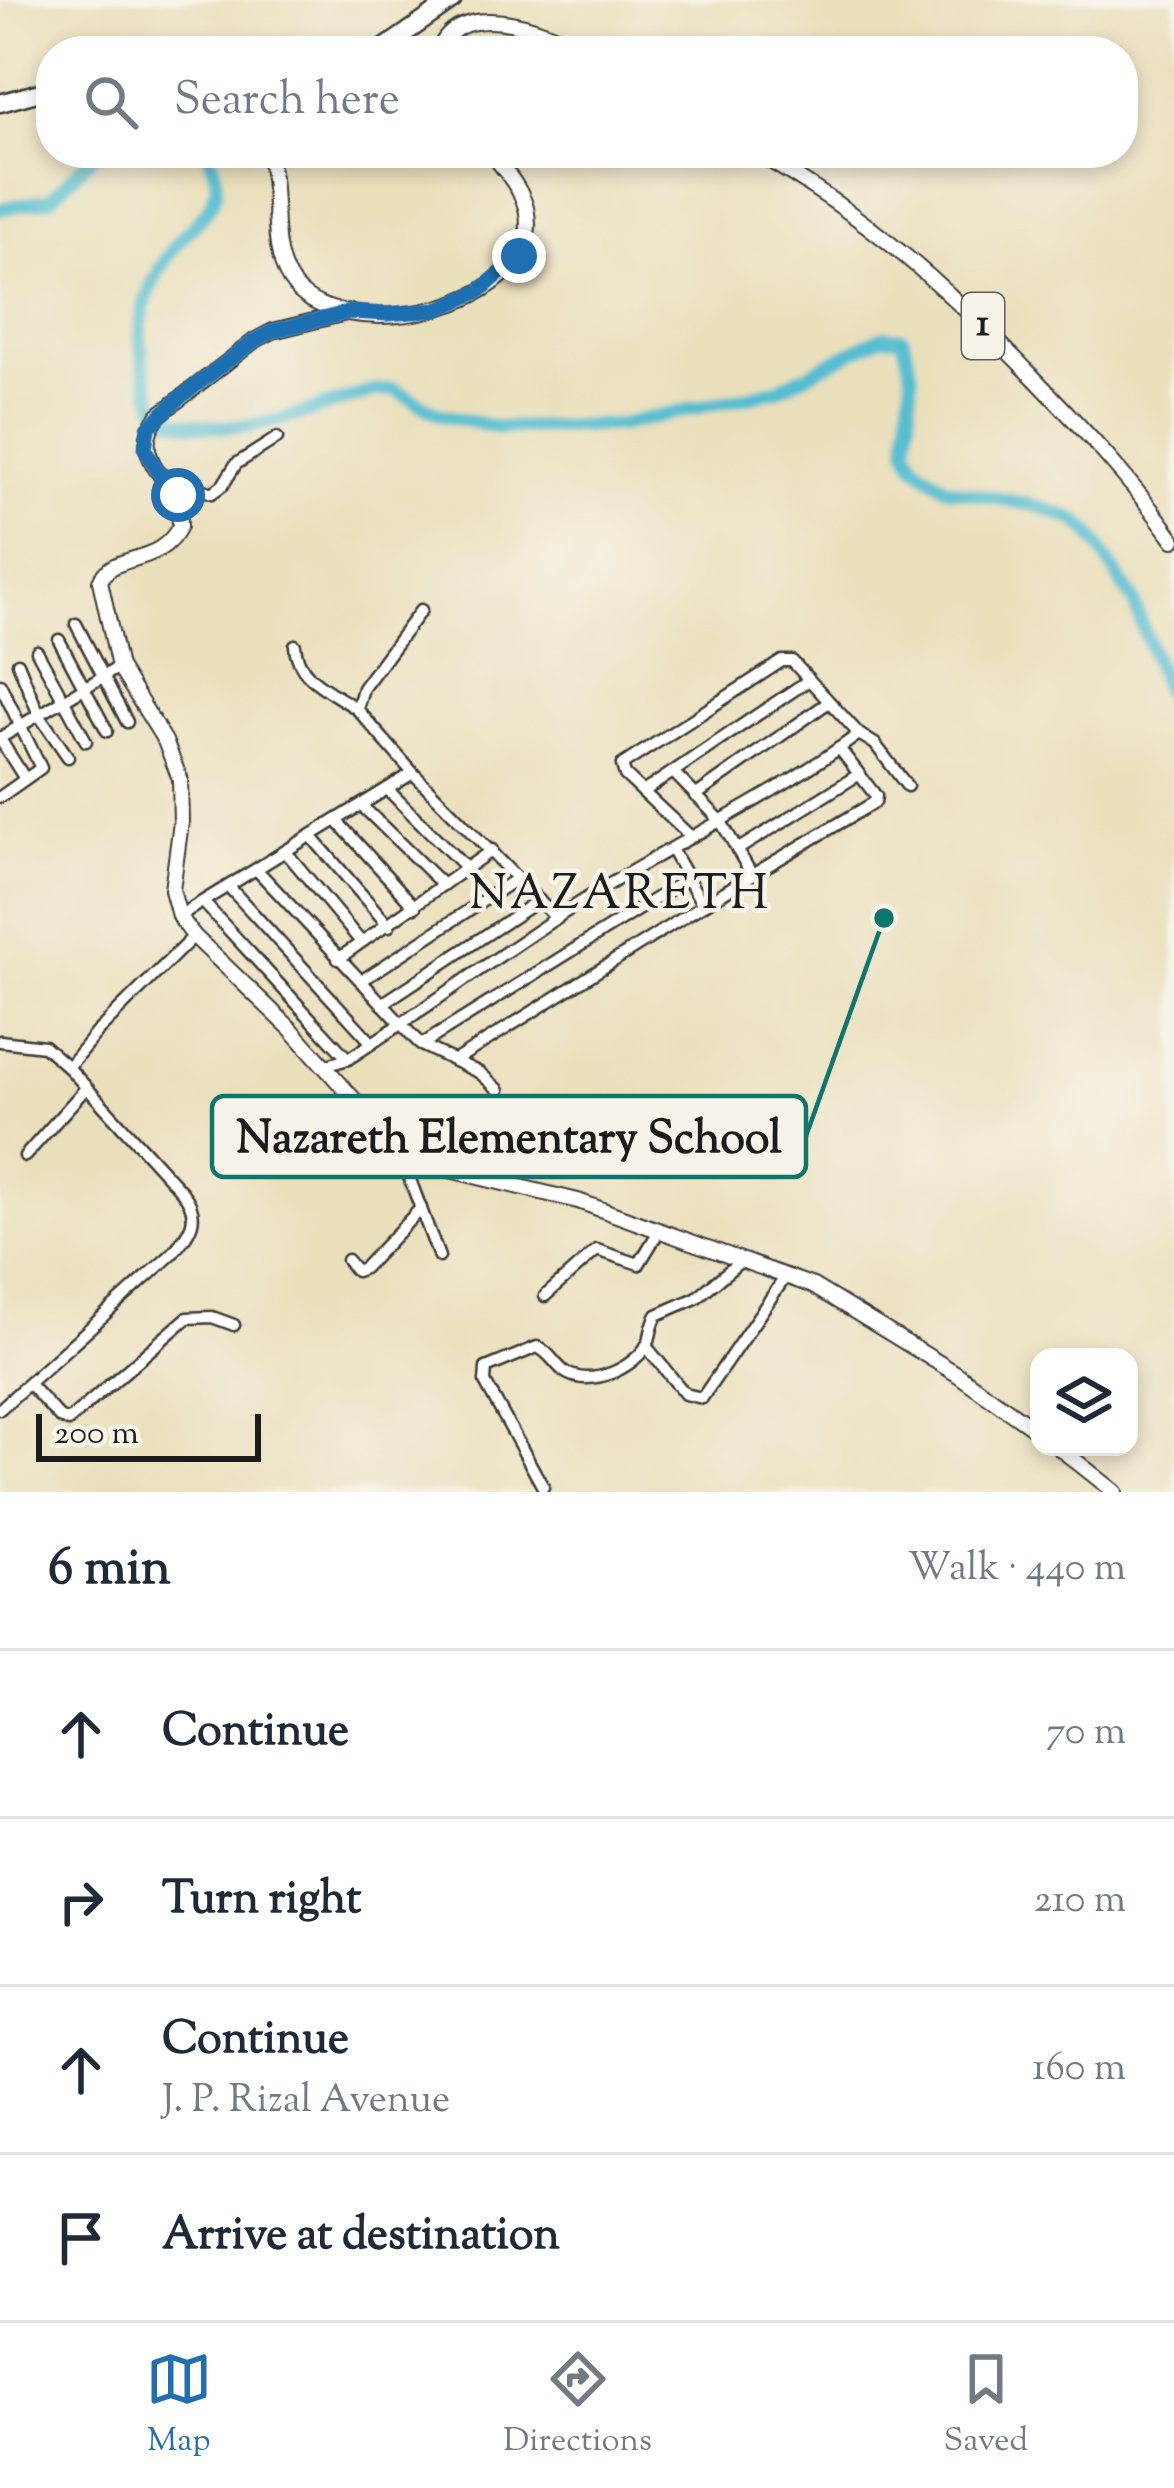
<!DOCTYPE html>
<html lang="en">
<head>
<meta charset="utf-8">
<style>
	body { margin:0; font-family:"Sorts Mill Goudy",serif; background:#f6f6f7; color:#1f2937 }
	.controls { position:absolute; right:36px; bottom:36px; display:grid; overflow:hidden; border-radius:24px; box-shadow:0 6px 18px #0003 }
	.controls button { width:108px; height:108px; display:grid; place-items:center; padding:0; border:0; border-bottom:3px solid #e0e1e3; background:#fff; color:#1f2937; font:60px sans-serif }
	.scale { position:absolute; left:36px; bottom:30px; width:225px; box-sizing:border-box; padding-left:12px; border:6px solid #1c1c1c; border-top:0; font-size:33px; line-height:42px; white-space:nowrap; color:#1c1c1c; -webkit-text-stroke:9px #f7f3e8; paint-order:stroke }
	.stop { position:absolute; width:36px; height:36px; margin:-27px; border:9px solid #1f6fb2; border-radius:50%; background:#fff }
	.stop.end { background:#1f6fb2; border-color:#fff; box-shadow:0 3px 12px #0008 }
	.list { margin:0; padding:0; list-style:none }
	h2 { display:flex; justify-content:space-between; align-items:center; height:156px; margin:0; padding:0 48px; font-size:51px }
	h2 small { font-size:39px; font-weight:400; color:#747a83 }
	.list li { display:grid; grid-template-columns:78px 1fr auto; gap:36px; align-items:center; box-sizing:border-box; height:168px; padding:0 48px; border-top:3px solid #e0e1e3 }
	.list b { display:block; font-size:45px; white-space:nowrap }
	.list p { margin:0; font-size:39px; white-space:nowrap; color:#747a83 }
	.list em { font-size:39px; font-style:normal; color:#747a83 }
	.icon { flex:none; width:66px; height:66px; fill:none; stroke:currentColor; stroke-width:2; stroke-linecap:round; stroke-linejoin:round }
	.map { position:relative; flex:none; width:1174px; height:1492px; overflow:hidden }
	.search { position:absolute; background:#fff; box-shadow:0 6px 18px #0003; left:36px; right:36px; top:36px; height:132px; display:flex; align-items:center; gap:30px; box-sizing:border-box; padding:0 42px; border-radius:48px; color:#747a83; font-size:45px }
	.sheet { height:828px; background:#fff }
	nav { display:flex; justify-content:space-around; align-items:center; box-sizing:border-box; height:168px; border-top:3px solid #e0e1e3; background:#fff; font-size:33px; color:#747a83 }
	nav a { display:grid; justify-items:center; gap:6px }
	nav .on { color:#1f6fb2 }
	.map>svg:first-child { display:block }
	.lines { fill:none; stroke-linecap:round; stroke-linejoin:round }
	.river { stroke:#54bed0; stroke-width:14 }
	.minor-casing { stroke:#3b3934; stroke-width:15 }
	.major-casing { stroke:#3b3934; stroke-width:18 }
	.highway-casing { stroke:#3b3934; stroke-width:21 }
	.minor { stroke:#fff; stroke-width:10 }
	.major { stroke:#fff; stroke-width:14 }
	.highway { stroke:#fff; stroke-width:16 }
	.route { stroke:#1f6fb2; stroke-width:15 }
	.labels { text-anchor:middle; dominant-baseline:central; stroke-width:9; stroke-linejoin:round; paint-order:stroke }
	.shield { fill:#f7f3e8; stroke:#5e5c59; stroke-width:3 }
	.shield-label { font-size:39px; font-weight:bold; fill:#1c1c1c }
	.quarter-label { font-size:48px; letter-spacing:3px; fill:#1c1c1c; stroke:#f7f3e8 }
	.leader { fill:none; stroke:#0f766e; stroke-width:4.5 }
	.callout-dot { fill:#0f766e; stroke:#f7f3e8; stroke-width:4.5 }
	.callout { fill:#f7f3e8; stroke:#0f766e; stroke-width:4.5 }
	.callout-label { font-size:45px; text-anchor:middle; font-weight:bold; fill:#1c1c1c }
</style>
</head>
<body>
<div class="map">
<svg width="1174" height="1492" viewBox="0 0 1174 1492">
	<rect width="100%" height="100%" fill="#f7f3e8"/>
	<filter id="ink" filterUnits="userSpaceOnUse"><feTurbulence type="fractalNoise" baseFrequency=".00833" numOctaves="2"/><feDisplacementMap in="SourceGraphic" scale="24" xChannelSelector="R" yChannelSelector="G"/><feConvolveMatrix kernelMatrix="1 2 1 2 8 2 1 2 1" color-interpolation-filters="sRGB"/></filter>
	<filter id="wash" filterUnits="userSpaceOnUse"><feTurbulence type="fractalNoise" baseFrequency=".004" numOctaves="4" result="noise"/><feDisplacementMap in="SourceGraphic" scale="48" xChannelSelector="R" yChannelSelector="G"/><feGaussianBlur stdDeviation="2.7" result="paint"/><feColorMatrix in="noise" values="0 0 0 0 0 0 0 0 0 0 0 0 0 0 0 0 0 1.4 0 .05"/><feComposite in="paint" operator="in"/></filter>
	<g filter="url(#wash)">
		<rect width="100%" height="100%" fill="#eadfbb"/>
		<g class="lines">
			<g class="river">
				<path d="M0,209L50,199L96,153"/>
				<path d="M155,405C147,378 138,353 141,324C144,292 165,256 186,233C196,222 209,212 214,197C220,182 214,166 208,153"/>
				<path d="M170,419C251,441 298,412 375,391L394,389L439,414L498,428L620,425L776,390L883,336L903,338L912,374L907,448L915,465L946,488L1037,506L1075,520L1090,533L1133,600L1167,695L1174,703"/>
			</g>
		</g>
	</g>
	<g filter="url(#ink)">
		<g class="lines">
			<defs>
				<g id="minor">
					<path d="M164,482L169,477L212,493L223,485L236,464L277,438"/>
					<path d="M76,624L127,722"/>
					<path d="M59,640L107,731"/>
					<path d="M295,645C297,679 331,691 357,709"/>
					<path d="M37,651L86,741"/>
					<path d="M18,663L39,715L68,757"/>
					<path d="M0,684L41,768L0,797"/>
					<path d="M859,734L875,744L907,786"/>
					<path d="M0,738L119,667"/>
					<path d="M0,739L25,779"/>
					<path d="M673,772L720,820L752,875L703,905"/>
					<path d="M413,773L357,709L363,688L421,610"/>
					<path d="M387,789L465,867"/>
					<path d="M643,792L809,680"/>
					<path d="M695,796L829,702"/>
					<path d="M361,805L443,885"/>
					<path d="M336,820L415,907"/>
					<path d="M311,836L389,926"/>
					<path d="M737,850L858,775"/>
					<path d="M286,852L361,942"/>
					<path d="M257,870L421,1045L480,1073L499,1090"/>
					<path d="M752,875L875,802L876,796L839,748"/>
					<path d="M229,887L372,1043"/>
					<path d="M203,902L348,1059"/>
					<path d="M179,916L413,773L557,919"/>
					<path d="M338,959L492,850"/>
					<path d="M361,981L516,879"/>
					<path d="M382,1004L539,900"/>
					<path d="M0,1041L44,1046L68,1067L96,1033L194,936"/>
					<path d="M421,1045L687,879"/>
					<path d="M454,1061L703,905L671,849"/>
					<path d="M324,1066L348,1059C430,1006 509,947 592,895C680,840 776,795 859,734L792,661H782L622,765L625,775L691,837"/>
					<path d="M397,1145L439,1257"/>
					<path d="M25,1156L86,1088"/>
					<path d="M347,1260L356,1271L364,1268L421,1208"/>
					<path d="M545,1296L597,1250L639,1264L659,1231"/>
					<path d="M646,1346L685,1394L702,1398L786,1276"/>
					<path d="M30,1385L59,1417L68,1421L187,1318L212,1317L234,1325"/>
					<path d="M0,1409L172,1254C190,1232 203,1217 182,1192L68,1067"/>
					<path d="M543,1487L485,1382L486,1368L537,1347C550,1352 554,1364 565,1372C590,1389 636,1367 648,1343C652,1333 651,1325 657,1315L696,1298L742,1260"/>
				</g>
				<g id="major">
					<path d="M439,51C457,0 539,24 583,51"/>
					<path d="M267,153C282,193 267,244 290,280C336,352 550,309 526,208C521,188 504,170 492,153"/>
					<path d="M756,153C867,215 947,288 1035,379C1085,431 1132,481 1174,540"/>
					<path d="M350,312L273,331L254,341L159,415C134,445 154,472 179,495L180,526C159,568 113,551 100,581L119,667L165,741L180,779L181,822L172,890L179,916L194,936L292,1030L375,1123L409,1154L425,1164L578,1201L813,1286L957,1374L1039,1432"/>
					<path d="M1058,1447L1115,1492"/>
				</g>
				<g id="highway">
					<path d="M380,51L453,0"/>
					<path d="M0,103L51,89"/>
				</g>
			</defs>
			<use href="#minor" class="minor-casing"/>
			<use href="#major" class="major-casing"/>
			<use href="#highway" class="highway-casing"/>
			<use href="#minor" class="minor"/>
			<use href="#major" class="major"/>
			<use href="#highway" class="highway"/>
		</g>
	</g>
	<g class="lines" filter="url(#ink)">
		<path class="route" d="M178,495L164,482L145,449L148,428L178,399L254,341L273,331L350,312L387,314L436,310L480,291L519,256"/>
	</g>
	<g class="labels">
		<rect class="shield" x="962" y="293" width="42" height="66" rx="9"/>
		<g class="shield-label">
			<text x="983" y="326">1</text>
		</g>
		<g class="quarter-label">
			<text x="620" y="896">NAZARETH</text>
		</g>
	</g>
	<path class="leader" d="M884 918L806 1136"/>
	<circle class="callout-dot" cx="884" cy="918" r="12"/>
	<rect class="callout" x="212" y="1096" width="594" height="81" rx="12"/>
	<g class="callout-label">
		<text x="509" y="1152">Nazareth Elementary School</text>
	</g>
</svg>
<div class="controls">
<button><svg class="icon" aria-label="layers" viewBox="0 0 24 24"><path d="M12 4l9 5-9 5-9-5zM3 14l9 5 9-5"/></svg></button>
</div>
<div class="scale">200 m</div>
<div class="stop" style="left:178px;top:495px"></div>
<div class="stop end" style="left:519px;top:256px"></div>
<div class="search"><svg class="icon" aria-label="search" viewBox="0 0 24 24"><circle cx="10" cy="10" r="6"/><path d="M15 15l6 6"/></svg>Search here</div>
</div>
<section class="sheet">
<h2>6 min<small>Walk · 440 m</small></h2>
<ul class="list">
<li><svg class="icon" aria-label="ahead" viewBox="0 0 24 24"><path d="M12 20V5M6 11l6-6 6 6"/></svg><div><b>Continue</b></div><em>70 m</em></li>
<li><svg class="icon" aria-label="right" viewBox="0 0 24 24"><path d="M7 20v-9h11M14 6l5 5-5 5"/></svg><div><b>Turn right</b></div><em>210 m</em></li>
<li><svg class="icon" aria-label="ahead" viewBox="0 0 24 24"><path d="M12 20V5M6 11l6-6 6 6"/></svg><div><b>Continue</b><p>J. P. Rizal Avenue</p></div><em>160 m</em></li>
<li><svg class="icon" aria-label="arrive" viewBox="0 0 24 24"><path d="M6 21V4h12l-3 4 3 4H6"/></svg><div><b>Arrive at destination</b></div></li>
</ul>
</section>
<nav>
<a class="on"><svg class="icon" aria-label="map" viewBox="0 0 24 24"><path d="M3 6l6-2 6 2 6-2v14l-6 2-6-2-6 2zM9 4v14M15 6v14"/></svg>Map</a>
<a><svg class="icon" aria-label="directions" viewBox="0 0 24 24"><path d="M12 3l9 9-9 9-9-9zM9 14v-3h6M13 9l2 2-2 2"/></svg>Directions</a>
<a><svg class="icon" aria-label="saved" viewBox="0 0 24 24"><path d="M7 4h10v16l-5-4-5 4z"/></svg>Saved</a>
</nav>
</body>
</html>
